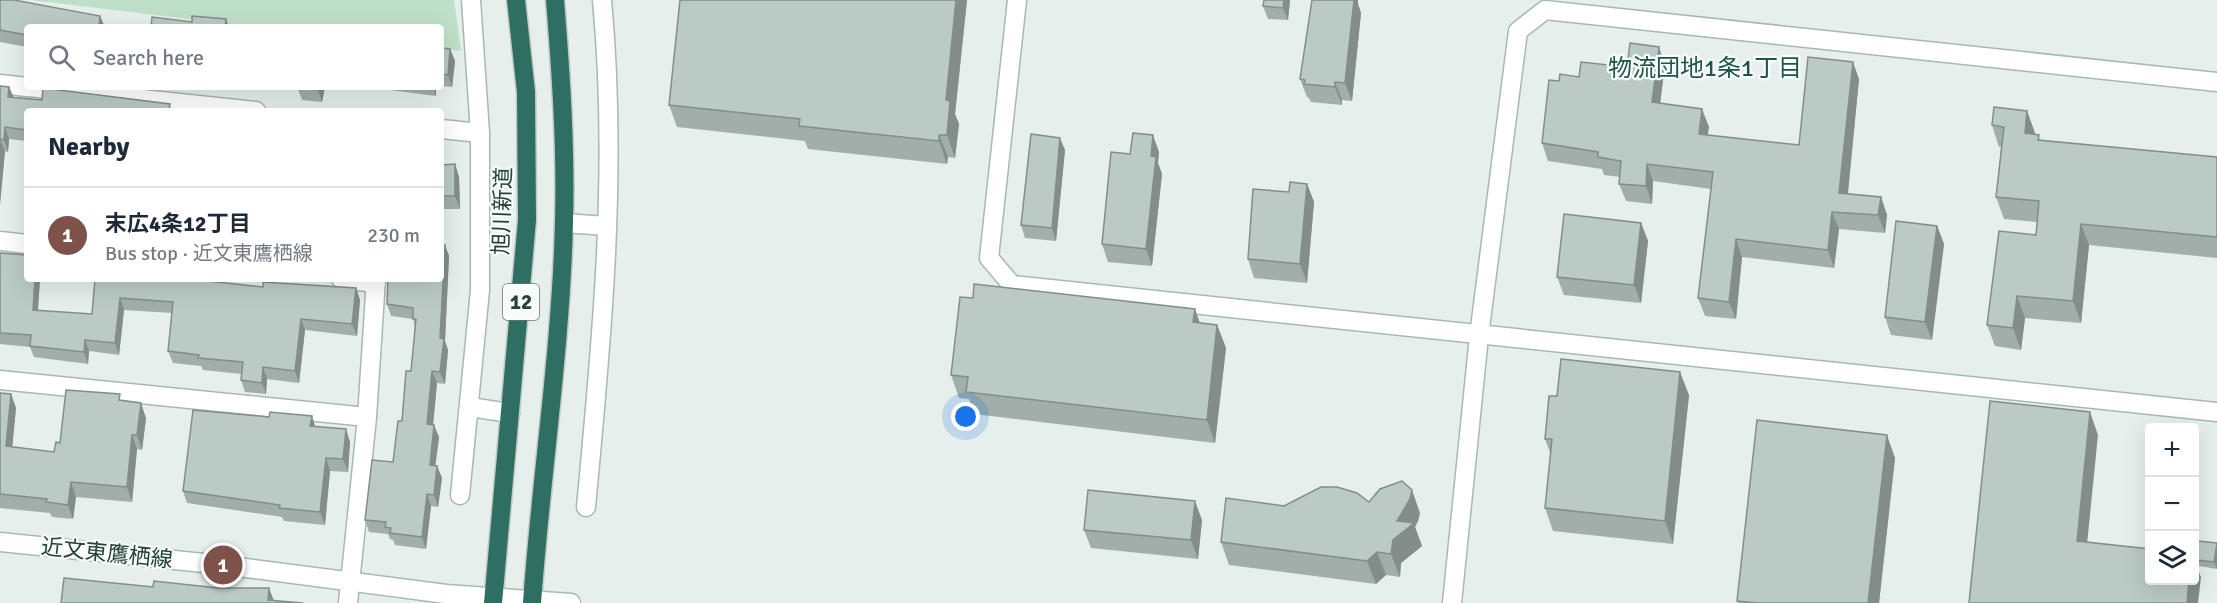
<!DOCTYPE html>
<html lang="en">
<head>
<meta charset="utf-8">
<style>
	body { margin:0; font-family:Signika,"Noto Sans JP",sans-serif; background:#f6f6f7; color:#1f2937 }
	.controls { position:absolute; right:18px; bottom:18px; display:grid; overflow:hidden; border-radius:6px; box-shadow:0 6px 24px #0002 }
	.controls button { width:54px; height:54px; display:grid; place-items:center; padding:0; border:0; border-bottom:2px solid #e0e1e3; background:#fff; color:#1f2937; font:30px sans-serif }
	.you { position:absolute; left:966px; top:417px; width:21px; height:21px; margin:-15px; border:4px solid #fff; border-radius:50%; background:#1a73e8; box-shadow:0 0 0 9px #1a73e833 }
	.badge { display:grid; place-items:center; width:39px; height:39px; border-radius:50%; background:#7f5249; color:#fff; font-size:20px; font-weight:700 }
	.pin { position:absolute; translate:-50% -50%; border:3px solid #fff; box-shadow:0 2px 6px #0006 }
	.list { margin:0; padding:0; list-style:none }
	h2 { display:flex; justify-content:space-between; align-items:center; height:78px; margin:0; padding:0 24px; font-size:26px }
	h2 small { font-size:20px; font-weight:400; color:#747a83 }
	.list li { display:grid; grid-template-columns:39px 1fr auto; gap:18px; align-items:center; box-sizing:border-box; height:96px; padding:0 24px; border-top:2px solid #e0e1e3 }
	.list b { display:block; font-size:22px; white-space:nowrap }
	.list p { margin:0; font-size:20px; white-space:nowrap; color:#747a83 }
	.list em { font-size:20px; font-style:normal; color:#747a83 }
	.icon { flex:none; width:33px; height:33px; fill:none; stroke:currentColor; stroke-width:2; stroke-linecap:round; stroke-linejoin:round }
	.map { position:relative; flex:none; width:2217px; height:603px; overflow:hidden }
	.search { position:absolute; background:#fff; box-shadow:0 6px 24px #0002; left:24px; top:24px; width:420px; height:66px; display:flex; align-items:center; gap:15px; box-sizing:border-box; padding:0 21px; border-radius:6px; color:#747a83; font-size:22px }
	.panel { position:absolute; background:#fff; box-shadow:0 6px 24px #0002; left:24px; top:108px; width:420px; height:174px; border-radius:6px }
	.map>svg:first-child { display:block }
	.green { fill:#bfe0c8 }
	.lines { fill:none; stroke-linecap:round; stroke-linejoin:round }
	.street-casing { stroke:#a8b8b2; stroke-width:21 }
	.secondary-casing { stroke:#a4bbb3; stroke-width:21 }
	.highway-casing { stroke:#c2cac8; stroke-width:21 }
	.street { stroke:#fff; stroke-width:18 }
	.secondary { stroke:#fff; stroke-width:18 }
	.highway { stroke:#2f6f62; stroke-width:18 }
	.wall { fill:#a1aea9 }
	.shaded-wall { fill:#838d89 }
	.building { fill:#bbcac4; stroke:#838d89; stroke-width:1.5 }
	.labels { text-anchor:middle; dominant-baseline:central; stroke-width:4.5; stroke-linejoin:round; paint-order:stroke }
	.shield { fill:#f7fbf9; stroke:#637a73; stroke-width:1.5 }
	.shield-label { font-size:21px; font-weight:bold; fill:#24423a }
	.street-label { font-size:22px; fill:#24423a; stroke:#f7fbf9 }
	.neighbourhood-label { font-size:24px; fill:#1f5548; stroke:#f7fbf9 }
</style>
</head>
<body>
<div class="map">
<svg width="2217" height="603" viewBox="0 0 2217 603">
	<rect width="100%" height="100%" fill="#e6efeb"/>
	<path class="green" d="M30,0H454L461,51L441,49V27H257Z"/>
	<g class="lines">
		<defs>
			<g id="street">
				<path d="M1017,0L989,258L1012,285L2217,412"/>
				<path d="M0,84L27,87"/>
				<path d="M29,87L256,111"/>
				<path d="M441,129L480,133"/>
				<path d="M564,223L607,226"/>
				<path d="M0,241L27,244"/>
				<path d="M341,279L376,283"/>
				<path d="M0,380L367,417"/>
				<path d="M470,407L510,413"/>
				<path d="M460,495L480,290V133L471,0"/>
				<path d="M586,507C602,339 618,169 602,0"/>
				<path d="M348,603L367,417L376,279"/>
				<path d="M1452,603L1479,336L1518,31L1545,10L2217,82"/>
			</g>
			<path id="secondary" d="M0,542L223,565L446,594L571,603"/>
			<g id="highway">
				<path d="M493,603L527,220L526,92L516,0"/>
				<path d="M532,603C541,476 561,350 564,222C566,148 561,74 555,0"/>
			</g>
		</defs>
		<use href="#street" class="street-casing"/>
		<use href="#secondary" class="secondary-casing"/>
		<use href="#highway" class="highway-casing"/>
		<use href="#street" class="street"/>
		<use href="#secondary" class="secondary"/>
		<use href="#highway" class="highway"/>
	</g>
	<g class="wall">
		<path d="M0,0L27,27V47L0,42Z"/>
		<path d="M680,0H967L955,114L959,124L955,158L948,157L947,164L808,149L805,141L677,127L669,105Z"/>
		<path d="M1264,0H1290L1288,20L1268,19L1263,6Z"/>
		<path d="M1358,4L1361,13L1352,101L1342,100V105L1311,102L1309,98L1307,97L1300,79Z"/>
		<path d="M441,48L450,49L455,61L452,87L441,86Z"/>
		<path d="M1665,65L1660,103L1709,127L1707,135L1799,145L1859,79L1848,194L1881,197L1887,215L1885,233L1839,229L1834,268L1742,257L1736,319L1705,316L1698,298L1711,189L1653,181L1652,204L1626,201L1619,184L1620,177L1604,175L1602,169L1548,161L1542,143L1559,81L1627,67Z"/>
		<path d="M0,86L9,87L13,97L42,100L170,104L27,111V141L9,139L8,152L5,151L0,204Z"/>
		<path d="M188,87H207V90L189,89Z"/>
		<path d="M297,87H325L322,102L302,100Z"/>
		<path d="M367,87H436V96Z"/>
		<path d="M2027,111L2035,134L2041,140L2217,157V258L2089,245L2081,323L2025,318L2021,350L1995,346L1987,325L2036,235L2037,222L2004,219L1996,197L2001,147H1999L1992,125Z"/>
		<path d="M1065,150L1056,241L1025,238L1021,225Z"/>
		<path d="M1159,152L1158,163L1162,174L1152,266L1108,262L1102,244L1130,154Z"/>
		<path d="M455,164L459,177L460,209H441V165Z"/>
		<path d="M1307,184L1314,202L1307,283L1254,278L1248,259L1289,192Z"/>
		<path d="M1641,223L1648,241L1641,303L1564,295L1557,277Z"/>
		<path d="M1937,226L1944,244L1932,340L1891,335L1885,317Z"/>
		<path d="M445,245L449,256L445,341L448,350L445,384L437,383L433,425L439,437L435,466H437L442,478L438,507L431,506L426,549L395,545L393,540L390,539L388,534L369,532L365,520L393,462L411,371L415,327L413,319L391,316L387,304Z"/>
		<path d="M0,253L27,279H40L38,311L92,314L95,279L263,287L356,288L360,300L357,336L305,330L299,383L267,379L266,394L245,392L241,380L242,374L203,370L201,366L173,363L168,351L172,313L124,310L119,355L89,351L88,364L34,357L30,347L0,344Z"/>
		<path d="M1200,323L1217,325L1226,348L1215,443L974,414L969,399L959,398L951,375Z"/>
		<path d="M0,393L11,394L16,408L12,447L54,452L60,443L122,400L146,418L142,450L137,449L132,502L76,497L73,519L52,517L50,513L0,508Z"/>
		<path d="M1689,395L1673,544L1553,531L1545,508L1551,455L1545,439L1557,396Z"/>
		<path d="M312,416L315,427L350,442L348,472L330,471L325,525L284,521L282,517L187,503L183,491L269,417Z"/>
		<path d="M1895,458L1879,603H1738L1737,601Z"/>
		<path d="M1284,506L1420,513L1418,521L1415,527L1422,546L1401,563L1400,577L1386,575L1376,584L1229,565L1221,542Z"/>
		<path d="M1202,520L1198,559L1091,548L1084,530Z"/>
		<path d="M2217,544V569L2199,566L2196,560Z"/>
	</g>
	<g class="shaded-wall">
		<path d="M956,0H967L955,114L959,124L955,158L947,135L946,100Z"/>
		<path d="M1284,0H1290L1288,20L1283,8Z"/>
		<path d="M1353,0H1358V4L1361,13L1352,101L1345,83Z"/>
		<path d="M100,16L105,27H99Z"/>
		<path d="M226,19L229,27H225Z"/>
		<path d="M1659,47L1665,65L1658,120L1652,102Z"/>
		<path d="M450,49L455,61L452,87L448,75Z"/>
		<path d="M1853,62L1859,79L1846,211L1839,193Z"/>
		<path d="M1335,82L1342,100V105L1335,87Z"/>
		<path d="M9,87L14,98L8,97Z"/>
		<path d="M318,87H325L322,102L318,90Z"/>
		<path d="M432,87H436V96Z"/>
		<path d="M1702,109L1709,127L1705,152L1699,134Z"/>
		<path d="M2027,111L2035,133L2032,155L2025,133Z"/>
		<path d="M5,127L9,139L8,152L4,140Z"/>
		<path d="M939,135L948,157L947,164L939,141Z"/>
		<path d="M1153,135L1159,152L1158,163L1162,174L1152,266L1146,249L1151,156Z"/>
		<path d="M1060,138L1065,150L1056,241L1052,228Z"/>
		<path d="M0,139L5,151L0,204Z"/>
		<path d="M455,164L459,177L460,209L455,196Z"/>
		<path d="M1647,164L1653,181L1652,204L1646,186Z"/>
		<path d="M1307,184L1314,202L1307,283L1300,264Z"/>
		<path d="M1881,197L1887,215L1885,233L1878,215Z"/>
		<path d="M1832,212L1839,229L1834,268L1828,250Z"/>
		<path d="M1641,223L1648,241L1641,303L1634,285Z"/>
		<path d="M2081,224L2089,245L2081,323L2073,301Z"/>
		<path d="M1937,226L1944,244L1932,340L1925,322Z"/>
		<path d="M1736,239L1742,257L1736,319L1729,302Z"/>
		<path d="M445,245L449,256L445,341L448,350L445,384L440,372V338Z"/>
		<path d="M35,279H40L37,322L33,310Z"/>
		<path d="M356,288L360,300L357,336L352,324Z"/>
		<path d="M2017,296L2025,318L2021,350L2013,328Z"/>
		<path d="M120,298L124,310L119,355L115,343Z"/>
		<path d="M1195,309L1203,332L1193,322Z"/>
		<path d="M301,319L305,330L299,383L295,371Z"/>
		<path d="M1217,325L1226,348L1215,443L1207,420Z"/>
		<path d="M85,340L89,351L88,364L84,352Z"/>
		<path d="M263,367L267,379L266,394L262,383Z"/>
		<path d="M432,371L437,383L432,436L427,424Z"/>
		<path d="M1680,372L1689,395L1673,544L1665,521Z"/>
		<path d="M11,394L16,408L11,461L6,446Z"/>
		<path d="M141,403L146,418L142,450L137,435Z"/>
		<path d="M2090,412L2098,435L2085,564L2077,541Z"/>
		<path d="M312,416L316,429L310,426Z"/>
		<path d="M434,425L439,437L434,477L430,465Z"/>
		<path d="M346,429L350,442L348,472L343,459Z"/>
		<path d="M132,435L137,449L132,502L127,487Z"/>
		<path d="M1887,435L1895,458L1879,603H1868Z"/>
		<path d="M326,458L330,471L325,525L320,512Z"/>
		<path d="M437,466L442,478L438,507L434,495Z"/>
		<path d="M71,482L76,497L73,519L68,505Z"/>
		<path d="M1412,490L1420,513L1418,521L1415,527L1422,546L1401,563L1400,577L1391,554L1393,540L1397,521Z"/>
		<path d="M427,494L431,506L426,549L422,537Z"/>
		<path d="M1195,501L1202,520L1198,559L1191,540Z"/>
		<path d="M2217,543V569L2214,562Z"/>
		<path d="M1377,552L1386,575L1376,584L1367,561Z"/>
		<path d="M2194,560L2201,577L2198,603H2187L2189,580H2194Z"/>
		<path d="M269,588L274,601L268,600Z"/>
	</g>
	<g class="building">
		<path d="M0,0H14L100,16L99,27H27V35L0,30Z"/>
		<path d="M680,0H956L946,100L950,101L947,135H939V141L799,126L800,119L669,105Z"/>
		<path d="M1264,0H1284L1283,8L1263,6Z"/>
		<path d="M1312,0H1354L1345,83L1335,82V87L1304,84L1305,80L1300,79Z"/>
		<path d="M192,16L226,19L225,27H151L152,17L192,22Z"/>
		<path d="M1630,43L1659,47L1652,102L1702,109L1699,134L1799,145L1808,57L1853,62L1839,193L1881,197L1878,215L1832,212L1828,250L1736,239L1729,302L1698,298L1713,172L1647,164L1646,186L1619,184L1621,161L1598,157V152L1542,143L1549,80L1559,81L1560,74L1579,77L1581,62L1627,67Z"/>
		<path d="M441,48L450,49L448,75L441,74Z"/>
		<path d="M0,86L9,87L8,97L42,100L43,88L170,104L169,111H27V130L5,127L4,140L0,139V143Z"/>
		<path d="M297,87H318V90Z"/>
		<path d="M1994,107L2027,111L2025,133L2039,135L2038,140L2217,157V237L2081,224L2073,301L2017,296L2013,328L1987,325L1999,231L2036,235L2039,201L1996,197L2004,127L1992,125Z"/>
		<path d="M1133,133L1153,135L1151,156L1156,157L1146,249L1102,244L1111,152L1130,154Z"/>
		<path d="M1031,134L1060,138L1052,228L1021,225Z"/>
		<path d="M455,164V196H441V165Z"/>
		<path d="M1290,182L1307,184L1300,264L1248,259L1253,189L1289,192Z"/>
		<path d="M1564,214L1641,223L1634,285L1557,277Z"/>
		<path d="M1896,221L1937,226L1925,322L1885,317Z"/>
		<path d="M441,244L445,245L440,338L444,339L440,372L432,371L427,424L434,425L430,465L437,466L434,495L427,494L422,537L390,533L391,528L385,527L386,522L365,520L372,460L393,462L398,421H402L406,371H411L416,319H413V308L387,304L388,279H441Z"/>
		<path d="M0,253L27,255V279H35L33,310L92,314L95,279H189L263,287V282L356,288L352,324L301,319L295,371L263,367L262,383L241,380L243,362L198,358L199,355L168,351L173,302L120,298L115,343L85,340L84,352L30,346L31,335L0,333Z"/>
		<path d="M974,284L1195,309L1193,322L1217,325L1207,420L966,392L968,377L951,375L960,297L973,298Z"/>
		<path d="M1561,359L1680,372L1665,521L1545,508L1552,439H1545L1549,396H1557Z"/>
		<path d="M66,390L120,394L119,400L141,403L137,435H132L127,487L71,482L68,505L46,502L47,499L0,494V393L11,394L6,446L54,452L56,442L60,443Z"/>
		<path d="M1990,401L2090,412L2077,541L2150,549V580H2189L2187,603H1969Z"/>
		<path d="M193,410L269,417L270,412L312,416L310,426L346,429L343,459L326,458L320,512L279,508L280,505L183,491Z"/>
		<path d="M1757,420L1887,435L1868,603H1758L1737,601Z"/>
		<path d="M1402,481L1412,490L1410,499L1397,521L1414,523L1393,540L1391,554L1377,552L1367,561L1221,542L1226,498L1284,506L1321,487H1337L1357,493L1369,502L1380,489Z"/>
		<path d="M1088,490L1195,501L1191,540L1084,530Z"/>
		<path d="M2198,541L2217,543L2214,562L2196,560Z"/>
		<path d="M64,578L153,587L154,581L218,588H269L268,600L303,603H61Z"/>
	</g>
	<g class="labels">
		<rect class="shield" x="503" y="284" width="36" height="36" rx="4.5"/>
		<g class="shield-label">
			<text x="521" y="302">12</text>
		</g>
		<g class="street-label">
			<text transform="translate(502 211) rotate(-88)">旭川新道</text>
			<text transform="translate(107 553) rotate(6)">近文東鷹栖線</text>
		</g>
		<g class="neighbourhood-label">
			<text x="1705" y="68">物流団地1条1丁目</text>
		</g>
	</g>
</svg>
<div class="controls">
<button>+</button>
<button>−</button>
<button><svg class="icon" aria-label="layers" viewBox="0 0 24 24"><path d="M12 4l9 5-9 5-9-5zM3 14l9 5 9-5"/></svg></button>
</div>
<div class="you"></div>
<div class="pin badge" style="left:223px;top:565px">1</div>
<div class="search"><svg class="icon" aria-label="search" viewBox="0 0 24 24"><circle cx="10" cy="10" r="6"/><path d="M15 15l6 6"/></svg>Search here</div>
<section class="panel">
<h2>Nearby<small></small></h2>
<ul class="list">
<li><span class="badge">1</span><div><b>末広4条12丁目</b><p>Bus stop · 近文東鷹栖線</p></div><em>230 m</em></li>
</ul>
</section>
</div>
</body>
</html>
